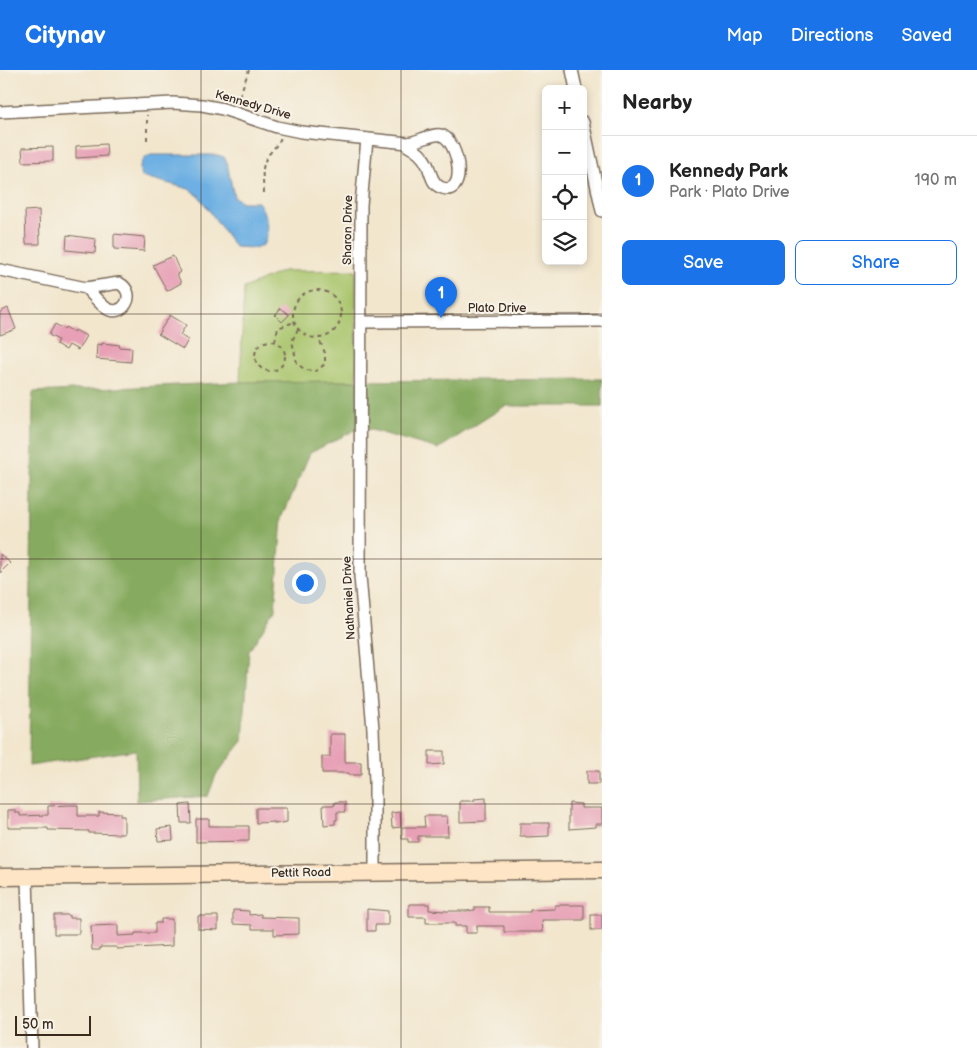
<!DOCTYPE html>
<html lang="en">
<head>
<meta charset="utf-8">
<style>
	body { margin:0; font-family:"Balsamiq Sans",sans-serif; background:#f2f2f2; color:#222 }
	.controls { position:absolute; right:15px; top:15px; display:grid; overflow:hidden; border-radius:8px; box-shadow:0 2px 8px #0003 }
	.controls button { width:45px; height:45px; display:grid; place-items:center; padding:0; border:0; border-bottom:1px solid #e0e0e0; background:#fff; color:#222; font:25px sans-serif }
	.scale { position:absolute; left:15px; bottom:12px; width:76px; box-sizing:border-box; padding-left:5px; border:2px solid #3b2a1e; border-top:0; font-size:14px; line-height:18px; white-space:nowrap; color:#3b2a1e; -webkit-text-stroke:4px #f7f3e8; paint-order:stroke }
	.you { position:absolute; left:304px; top:512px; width:18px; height:18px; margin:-12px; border:4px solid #fff; border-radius:50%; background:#1a73e8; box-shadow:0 0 0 8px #1a73e833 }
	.badge { display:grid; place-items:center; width:32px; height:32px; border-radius:50%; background:#1a73e8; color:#fff; font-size:16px; font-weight:700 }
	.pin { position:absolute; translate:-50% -41px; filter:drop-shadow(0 1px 2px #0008) }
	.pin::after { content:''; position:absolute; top:26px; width:18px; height:15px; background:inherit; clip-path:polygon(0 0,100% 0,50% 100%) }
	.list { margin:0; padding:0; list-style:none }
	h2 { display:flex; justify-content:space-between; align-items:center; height:65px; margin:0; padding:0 20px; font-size:21px }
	h2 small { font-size:16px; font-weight:400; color:#767676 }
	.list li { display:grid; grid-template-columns:32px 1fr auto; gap:15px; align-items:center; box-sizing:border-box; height:90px; padding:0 20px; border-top:1px solid #e0e0e0 }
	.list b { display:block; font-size:19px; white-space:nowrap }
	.list p { margin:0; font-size:16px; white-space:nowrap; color:#767676 }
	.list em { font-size:16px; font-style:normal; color:#767676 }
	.actions { display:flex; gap:10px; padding:15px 20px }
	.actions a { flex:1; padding:11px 0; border:1px solid #1a73e8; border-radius:8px; text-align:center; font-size:18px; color:#1a73e8 }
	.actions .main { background:#1a73e8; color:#fff }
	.icon { flex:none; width:28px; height:28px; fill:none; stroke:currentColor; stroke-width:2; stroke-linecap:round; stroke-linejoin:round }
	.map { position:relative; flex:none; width:602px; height:978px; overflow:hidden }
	header { display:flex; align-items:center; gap:30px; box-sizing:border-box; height:70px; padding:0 25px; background:#1a73e8; color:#fff }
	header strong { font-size:24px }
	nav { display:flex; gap:28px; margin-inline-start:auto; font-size:18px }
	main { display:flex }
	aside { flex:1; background:#fff }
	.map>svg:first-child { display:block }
	.green { fill:#a8c46b; stroke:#727744 }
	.forest { fill:#86aa5f; stroke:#606a3e }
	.water { fill:#6eb0e3; stroke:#546d80 }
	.building { fill:#e7a0b6 }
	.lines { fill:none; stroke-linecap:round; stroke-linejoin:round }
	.street-casing { stroke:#7b6c5b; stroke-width:14 }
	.secondary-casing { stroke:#7b6c5b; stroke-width:19 }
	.path { stroke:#7b6c5b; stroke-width:2; stroke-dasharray:4 4; stroke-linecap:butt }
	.street { stroke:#fff; stroke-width:11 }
	.secondary { stroke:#fee5c5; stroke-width:16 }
	.grid { fill:none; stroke:#3b2a1e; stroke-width:1; stroke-opacity:0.55 }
	.labels { text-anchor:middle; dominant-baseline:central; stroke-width:4; stroke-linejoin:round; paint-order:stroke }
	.street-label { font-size:12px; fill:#3b2a1e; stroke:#f7f3e8 }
</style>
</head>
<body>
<header>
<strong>Citynav</strong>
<nav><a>Map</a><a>Directions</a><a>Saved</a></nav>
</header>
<main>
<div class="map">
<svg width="602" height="978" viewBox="0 0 602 978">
	<rect width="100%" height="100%" fill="#f7f3e8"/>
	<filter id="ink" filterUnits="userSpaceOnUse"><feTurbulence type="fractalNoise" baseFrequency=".02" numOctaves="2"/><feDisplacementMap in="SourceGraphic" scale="10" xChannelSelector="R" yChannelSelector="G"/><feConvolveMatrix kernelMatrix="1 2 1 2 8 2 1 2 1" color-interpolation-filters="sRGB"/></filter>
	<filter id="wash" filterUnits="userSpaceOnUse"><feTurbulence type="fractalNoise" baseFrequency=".0096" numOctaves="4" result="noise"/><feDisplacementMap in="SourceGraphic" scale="20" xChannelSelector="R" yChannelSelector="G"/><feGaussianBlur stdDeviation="1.12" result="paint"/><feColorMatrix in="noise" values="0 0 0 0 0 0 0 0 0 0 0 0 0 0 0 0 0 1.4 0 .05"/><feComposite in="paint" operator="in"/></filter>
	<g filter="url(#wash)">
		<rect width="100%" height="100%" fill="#f2e6cd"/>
		<path class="green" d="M356,200L357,311L240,312L244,218L283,201Z"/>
		<path class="forest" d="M602,309V336H505L438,379L361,357L310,383L282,448L275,540L249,581L243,671L216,705L208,726L137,731L136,680L29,696L33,322L240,312Z"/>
		<path class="water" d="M151,85H217L224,87L227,93L234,127L242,132H258C267,144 270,163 263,175L255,178L235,177L199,126L189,119L141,106C138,96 141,88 151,85Z"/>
		<g id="blocks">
			<g class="building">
				<path d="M106,74L107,86L76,88V76Z"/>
				<path d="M53,77V91L23,92L22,78Z"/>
				<path d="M39,140L40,174H26L25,141Z"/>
				<path d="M114,164L145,167L144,181L114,179Z"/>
				<path d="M67,165L96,169L95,183L66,180Z"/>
				<path d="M173,186L180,202L177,204L181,213L167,221L153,195Z"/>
				<path d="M8,238L16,259L0,265V242Z"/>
				<path d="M281,238L289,245L282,252L275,245Z"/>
				<path d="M170,245L186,255L180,265L188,270L183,279L158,264Z"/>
				<path d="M55,254L64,259L65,257L74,262L75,260L86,266L78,280L69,275L66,280L56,274L58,270L49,265Z"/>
				<path d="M102,273L120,275L119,277L132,278L131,292L96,289L97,274L102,275Z"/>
				<path d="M0,484L10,493L0,503Z"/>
				<path d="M330,664H345V692H361V705H349V703H322V687H330Z"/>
				<path d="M429,681H444V694L429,695Z"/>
				<rect x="587" y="701" width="12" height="13"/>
				<path d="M486,728V751L460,752V731H474V729Z"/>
				<path d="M335,732H345V742H337V750H335V754L324,755L323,735H335Z"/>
				<path d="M569,733L581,734V738H602V754H596V757L569,759Z"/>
				<path d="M190,734L191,753H181L180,735Z"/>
				<path d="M69,735H78V746H99V742L120,743V746H124V764L89,763V761L48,760V758H8V740H16V743H20V746L48,745V736Z"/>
				<path d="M256,738H287V752L275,754V752L256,753Z"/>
				<path d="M400,742L401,757L392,758L391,743Z"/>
				<path d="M424,746H447L448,766H418V772H408V769H402V757H425Z"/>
				<path d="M196,749H209V756H249V771L196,772Z"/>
				<path d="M520,753H549V766L526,767V766H520Z"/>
				<path d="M172,757L173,770L158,771L157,759Z"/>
				<path d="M409,834H429V840L446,841H466L475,840V837H489V842H530V840L555,839V835H584V850H542L543,862H504V856H477V863H466V856H455V853H426V847H409Z"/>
				<path d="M367,839L388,841V855H375V861H367Z"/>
				<path d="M233,840L249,841V845L261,844V847L299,848V864L274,865V859H252V855L233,854Z"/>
				<path d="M54,845H69V848H79V864H54Z"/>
				<rect x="591" y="845" width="11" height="15"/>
				<path d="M198,846H218V860L198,859Z"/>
				<path d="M161,849H172V876L117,879V877H100V880H92L91,856L118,855V866L135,865V863H155V853H161Z"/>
			</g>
		</g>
	</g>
	<g filter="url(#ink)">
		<use href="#blocks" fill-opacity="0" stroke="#7b6c5b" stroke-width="1"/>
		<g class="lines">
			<defs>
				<g id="street">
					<path d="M572,0L576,19"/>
					<path d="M0,42L173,33L202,35L223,39L277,57L301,62L408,73C418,72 432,63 441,65C460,71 468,130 440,117C431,113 431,102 427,94C423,86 416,80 408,76V73"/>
					<path d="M583,52L602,141"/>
					<path d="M367,69L361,135L360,506L373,659L375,712V803"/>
					<path d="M0,200L86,218L119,213C139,224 122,249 106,238C99,233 92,224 86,218"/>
					<path d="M362,252L602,251"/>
					<path d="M27,807L32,978"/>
				</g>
				<path id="secondary" d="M0,807L602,800"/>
			</defs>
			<use href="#street" class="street-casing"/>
			<use href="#secondary" class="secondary-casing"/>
			<g class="path">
				<path d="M237,33L249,0"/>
				<path d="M147,70V45"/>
				<path d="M264,123C263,108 260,96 269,84C274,78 278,74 281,68"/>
				<circle cx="317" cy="244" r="24"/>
				<path d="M298,259L292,271L297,293L305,300L316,301L325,294V283L319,269"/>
				<circle cx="270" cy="286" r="15"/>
				<path d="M275,271L278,258L294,252"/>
			</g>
			<use href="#street" class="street"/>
			<use href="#secondary" class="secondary"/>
		</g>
	</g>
	<path class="grid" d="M201,0V978M401,0V978M0,244H602M0,489H602M0,734H602"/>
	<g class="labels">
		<g class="street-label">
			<text transform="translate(253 35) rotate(16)">Kennedy Drive</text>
			<text transform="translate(348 160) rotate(-89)">Sharon Drive</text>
			<text x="497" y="238">Plato Drive</text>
			<text transform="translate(349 528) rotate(-93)">Nathaniel Drive</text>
			<text transform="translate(301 803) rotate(-1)">Pettit Road</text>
		</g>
	</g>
</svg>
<div class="controls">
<button>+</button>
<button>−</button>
<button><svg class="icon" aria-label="locate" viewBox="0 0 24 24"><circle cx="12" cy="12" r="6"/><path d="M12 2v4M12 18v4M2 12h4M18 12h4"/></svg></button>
<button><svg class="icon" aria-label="layers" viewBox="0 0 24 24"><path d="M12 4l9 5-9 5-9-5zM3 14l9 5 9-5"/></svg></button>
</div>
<div class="scale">50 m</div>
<div class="you"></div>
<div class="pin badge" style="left:441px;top:248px">1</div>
</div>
<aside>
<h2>Nearby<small></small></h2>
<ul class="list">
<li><span class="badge">1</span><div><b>Kennedy Park</b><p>Park · Plato Drive</p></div><em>190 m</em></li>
</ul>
<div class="actions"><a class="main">Save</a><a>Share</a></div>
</aside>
</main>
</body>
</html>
